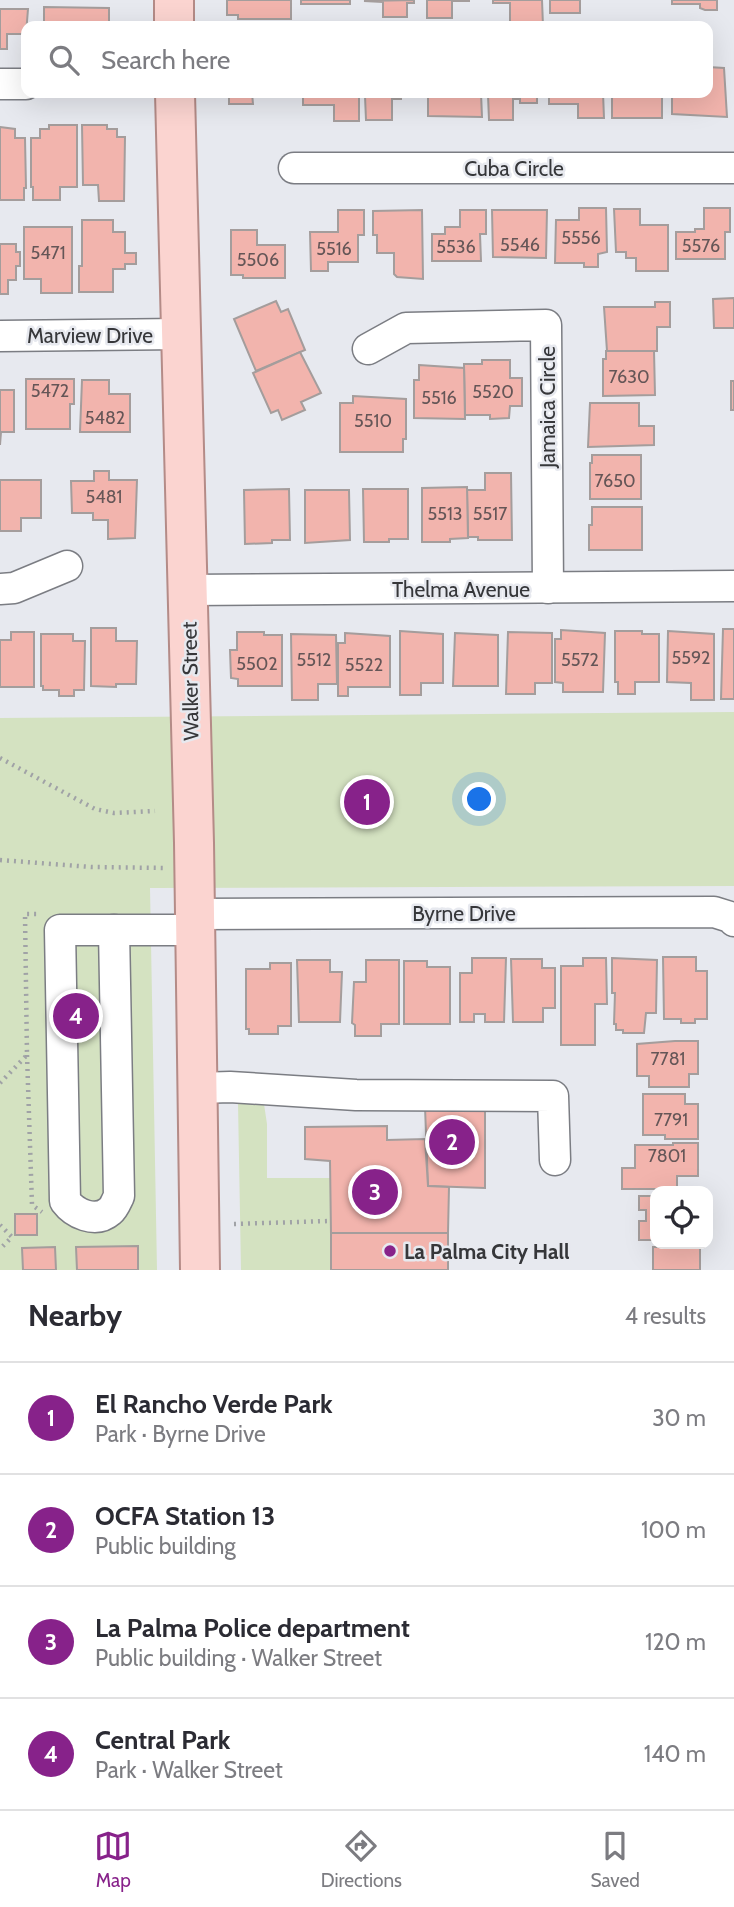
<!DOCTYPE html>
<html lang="en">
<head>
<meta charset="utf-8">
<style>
	body { margin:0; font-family:Cabin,sans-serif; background:#f2f2f3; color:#2b2b33 }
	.controls { position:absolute; right:21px; bottom:21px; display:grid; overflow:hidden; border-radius:14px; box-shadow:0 7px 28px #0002 }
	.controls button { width:63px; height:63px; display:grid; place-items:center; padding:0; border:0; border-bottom:2px solid #e1e1e2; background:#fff; color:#2b2b33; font:35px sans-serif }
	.you { position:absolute; left:480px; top:800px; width:24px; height:24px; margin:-18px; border:5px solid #fff; border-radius:50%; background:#1a73e8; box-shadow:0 0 0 10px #1a73e833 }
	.badge { display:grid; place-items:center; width:46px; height:46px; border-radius:50%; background:#87228a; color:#fff; font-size:23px; font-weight:700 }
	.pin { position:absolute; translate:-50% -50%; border:4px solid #fff; box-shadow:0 2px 7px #0006 }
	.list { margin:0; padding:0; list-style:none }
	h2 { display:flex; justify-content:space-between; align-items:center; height:91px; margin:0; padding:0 28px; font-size:30px }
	h2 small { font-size:23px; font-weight:400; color:#7c7c81 }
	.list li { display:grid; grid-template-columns:46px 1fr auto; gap:21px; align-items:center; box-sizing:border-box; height:112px; padding:0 28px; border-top:2px solid #e1e1e2 }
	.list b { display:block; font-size:26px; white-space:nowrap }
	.list p { margin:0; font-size:23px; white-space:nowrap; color:#7c7c81 }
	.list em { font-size:23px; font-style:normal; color:#7c7c81 }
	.icon { flex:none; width:38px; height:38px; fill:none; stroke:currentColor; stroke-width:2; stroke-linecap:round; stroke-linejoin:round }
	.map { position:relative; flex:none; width:734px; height:1270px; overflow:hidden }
	.search { position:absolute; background:#fff; box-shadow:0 7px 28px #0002; left:21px; right:21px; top:21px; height:77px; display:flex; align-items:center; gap:18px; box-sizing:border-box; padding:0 24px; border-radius:14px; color:#7c7c81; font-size:26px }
	.sheet { height:539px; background:#fff }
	nav { display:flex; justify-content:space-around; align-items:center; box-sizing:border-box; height:98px; border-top:2px solid #e1e1e2; background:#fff; font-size:19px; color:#7c7c81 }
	nav a { display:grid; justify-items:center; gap:4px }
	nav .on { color:#87228a }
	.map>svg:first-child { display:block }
	.green { fill:#d4e2c1 }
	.building { fill:#f2b4ad; stroke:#a49d9c; stroke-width:2 }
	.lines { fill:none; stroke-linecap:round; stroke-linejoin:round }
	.minor-casing { stroke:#7b7d83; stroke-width:33 }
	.major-casing { stroke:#b48b87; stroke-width:42 }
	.path { stroke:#a0a2a6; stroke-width:4.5; stroke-dasharray:2 5; stroke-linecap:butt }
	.minor { stroke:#fff; stroke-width:30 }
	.major { stroke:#fbd4d0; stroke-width:38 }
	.poi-dot { fill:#87228a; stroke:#e7e9ef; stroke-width:2.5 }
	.labels { text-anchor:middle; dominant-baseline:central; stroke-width:5; stroke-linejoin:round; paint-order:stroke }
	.number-label { font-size:18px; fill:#655657 }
	.street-label { font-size:21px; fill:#36373a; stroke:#e7e9ef }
	.poi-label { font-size:21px; font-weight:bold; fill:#36373a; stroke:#e7e9ef; text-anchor:start }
</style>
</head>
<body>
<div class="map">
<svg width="734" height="1270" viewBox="0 0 734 1270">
	<rect width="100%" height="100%" fill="#e7e9ef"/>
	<g class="green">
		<path d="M734,712V886L150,888L157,1270H0V718Z"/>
		<path d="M238,1103L264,1104L267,1124V1178H330L331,1270H241Z"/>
	</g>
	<g class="building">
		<path d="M227,0H291V19H238V15H227Z"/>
		<rect x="301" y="0" width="49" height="4"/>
		<path d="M414,0V3H407V17H383V2L364,1Z"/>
		<path d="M427,0H469V1H452V18H427Z"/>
		<path d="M493,0H542L543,26H524V22H510V3H493Z"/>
		<rect x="550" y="0" width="30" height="13"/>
		<path d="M672,0H717V10H705L700,8V4H672Z"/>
		<path d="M44,7L109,8V26H44Z"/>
		<path d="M0,9H28L26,34H7V49H0Z"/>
		<path d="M708,67L724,68L727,117L672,114V93H708Z"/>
		<path d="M229,93H252L253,104H229Z"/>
		<path d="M303,93H359V121H334V105H303Z"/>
		<path d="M372,93H420V96H401V99H392V120H366L365,96H372Z"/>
		<path d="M428,93H481L482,117L428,116Z"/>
		<path d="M495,93H537V103H520V99H513V120H489L488,95H495Z"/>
		<path d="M549,93H603L604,118H578V104H549Z"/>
		<path d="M624,93H662V118H612V94Z"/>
		<path d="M49,125H77V187H60V200H33V187H31V138H40V129H49Z"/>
		<path d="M82,125H107V129H117V137H125L124,201H99L98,185H83Z"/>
		<path d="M0,127L15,129V138H25L26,188H24V200H0Z"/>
		<path d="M579,208H606L607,252L598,254V267H584V263H555L556,220H579Z"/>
		<path d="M704,208H730V232H725V259H676V232H695V229H704Z"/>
		<path d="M614,209H640V225H668V271H636V258H626V252H616Z"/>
		<path d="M338,210H364V235H358V262H328V271H311L310,232H338Z"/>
		<path d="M422,210L423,279L397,277L394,274V253H377V235H373V211Z"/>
		<path d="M460,210H486V234H480L481,261H432V234H445V227H460Z"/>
		<path d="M492,210H547L546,258L493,257Z"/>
		<path d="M82,220H113V232H125V253H136V264H125V269H113V292H79V266H82Z"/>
		<path d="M24,227H72V293H41V279H24Z"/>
		<path d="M231,230H257V245H285V278H243V275H231Z"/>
		<path d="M0,244H16V252H20V266H16V280H8V294H0Z"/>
		<path d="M734,298V328H714L713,299Z"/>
		<path d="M276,301L281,312L288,309L305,350L256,371L234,319Z"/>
		<path d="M655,302H670V327H657V351H607L604,307H655Z"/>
		<path d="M606,351H654L655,395L603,396V359H606Z"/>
		<path d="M300,352L321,393L301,402L305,410L282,420L278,410L271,413L253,373Z"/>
		<path d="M482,360H510V378H522V406H510L509,418L490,419V415H465L464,364H482Z"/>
		<path d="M419,365L464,368L465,419L414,418V380H419Z"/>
		<path d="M26,379H74V404H70V429H26Z"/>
		<path d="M82,380H109V394H130V432H80Z"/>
		<rect x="731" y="381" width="3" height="29"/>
		<path d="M0,390H14V432H1L0,445Z"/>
		<path d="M353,396L406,399V439H403V452H340V403H353Z"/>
		<path d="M590,403H639V426H654V445L588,447Z"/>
		<path d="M592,455H641V499H590V463H592Z"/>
		<path d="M94,471H109V480H137L135,538L108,539V520H93V513H72L71,481H94Z"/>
		<path d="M485,473H511L512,540H478V537H468L467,490H485Z"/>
		<path d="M0,480H41V518H21V531H0Z"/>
		<path d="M467,487L468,538L450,539V542H422V488Z"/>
		<path d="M289,489L290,540H272V543L245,544L244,490Z"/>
		<path d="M363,489H408V539H389V542H364Z"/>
		<path d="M305,490H349L350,540L305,543Z"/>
		<path d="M592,507H642V550H589V525H592Z"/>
		<path d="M91,628H116V641H137L136,684H116V687L91,686Z"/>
		<path d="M723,629H734V699H721Z"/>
		<path d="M561,630L605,633L603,692H563V683L555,682V639H561Z"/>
		<path d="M400,631L443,634V683H421V695H400Z"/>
		<path d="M615,631H642V634H659V682H635V694H618V682H615Z"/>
		<path d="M668,631L714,634V700H691V683L667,682Z"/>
		<path d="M11,632H34V687H0V640H11Z"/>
		<path d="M237,632H264V635H282V686H238V679L231,678L230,650H237Z"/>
		<path d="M508,632L552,633V683H535V694H506Z"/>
		<path d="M345,633L390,636V687H348V696H338V643H345Z"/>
		<path d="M455,633L498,635V686H453Z"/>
		<path d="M41,634H73V641H85L84,690H74V696H59V690H43V686H41Z"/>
		<path d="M291,634L336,635L337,684H318V700H292Z"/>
		<path d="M663,957H696V971H707V1019H695V1023H681V1019H664Z"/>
		<path d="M472,958H506L504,1022H485V1014H474V1022H460V973H472Z"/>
		<path d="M583,958H606L607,1004H595V1045H561V966H583Z"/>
		<path d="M612,958L657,960L656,1013H646L644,1033H623V1030H616V1024H614L615,993H612Z"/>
		<path d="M511,959H542V968H555V1008H543V1022H513Z"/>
		<path d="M297,960H330V972H342L340,1022H299Z"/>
		<path d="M366,960H399V1024H381V1036H355V1025L352,1023L354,982H366Z"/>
		<path d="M404,961H427V967H450V1024H404Z"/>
		<path d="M270,963H291V1026H278V1034H249V1029H246V969H270Z"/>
		<path d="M675,1041H698V1074H689V1087H649V1076H637V1044Z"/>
		<path d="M643,1094H685V1104H698V1139H665V1135H643Z"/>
		<path d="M485,1106V1188L428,1186L425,1107Z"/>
		<path d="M387,1126V1140L425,1139L428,1186L449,1187L448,1233H331L330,1161L305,1159V1127Z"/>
		<path d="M673,1143H698V1176H677V1189H622V1168H635V1145H673Z"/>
		<path d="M639,1196H655V1240H639V1221H646V1210H639Z"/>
		<rect x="15" y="1214" width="22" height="21"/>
		<rect x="331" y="1233" width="117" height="37"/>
		<path d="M138,1246V1270H77L76,1247Z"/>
		<path d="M55,1247L56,1270H23L22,1248Z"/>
		<rect x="653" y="1247" width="47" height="23"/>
	</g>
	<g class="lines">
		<defs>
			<g id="minor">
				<path d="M0,84H26"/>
				<path d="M294,168H734"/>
				<path d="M0,336L180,334"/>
				<path d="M368,349L406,328L546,325L548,588"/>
				<path d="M0,589L14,588L67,566"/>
				<path d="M187,590L734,586"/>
				<path d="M195,914L714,912L733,918L734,921"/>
				<path d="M60,930H114L119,1196C117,1200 114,1208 110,1211C95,1224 74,1213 65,1201Z"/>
				<path d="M114,930H195"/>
				<path d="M199,1088L230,1087L356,1095L553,1096L555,1160"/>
			</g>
			<g id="major">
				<path d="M174,0V26"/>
				<path d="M175,93L194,843L200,1270"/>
			</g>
		</defs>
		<use href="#minor" class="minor-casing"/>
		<use href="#major" class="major-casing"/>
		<g class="path">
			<path d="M0,758L95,809L114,813L155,811"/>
			<path d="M0,860L91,867L165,868"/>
			<path d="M27,1055L32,1205L42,1212"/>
			<path d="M0,1083L27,1055L25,914H40"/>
			<path d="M234,1224L329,1221"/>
			<path d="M0,1225L12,1237L0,1249"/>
		</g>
		<use href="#minor" class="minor"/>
		<use href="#major" class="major"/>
	</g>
	<circle class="poi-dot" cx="390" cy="1251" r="7"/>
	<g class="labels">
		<g class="number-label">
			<text x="581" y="238">5556</text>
			<text x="520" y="245">5546</text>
			<text x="701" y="246">5576</text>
			<text x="456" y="247">5536</text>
			<text x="334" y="249">5516</text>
			<text x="48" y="253">5471</text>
			<text x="258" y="260">5506</text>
			<text x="629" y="377">7630</text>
			<text x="50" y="391">5472</text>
			<text x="493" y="392">5520</text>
			<text x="439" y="398">5516</text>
			<text x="105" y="418">5482</text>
			<text x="373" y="421">5510</text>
			<text x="615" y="481">7650</text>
			<text x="104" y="497">5481</text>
			<text x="445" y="514">5513</text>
			<text x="490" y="514">5517</text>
			<text x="691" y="658">5592</text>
			<text x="314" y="660">5512</text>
			<text x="580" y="660">5572</text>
			<text x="257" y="664">5502</text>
			<text x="364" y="665">5522</text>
			<text x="668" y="1059">7781</text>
			<text x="671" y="1120">7791</text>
			<text x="667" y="1156">7801</text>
		</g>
		<g class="street-label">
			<text x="514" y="168">Cuba Circle</text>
			<text x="90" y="335">Marview Drive</text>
			<text transform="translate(547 407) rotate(-90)">Jamaica Circle</text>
			<text x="461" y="589">Thelma Avenue</text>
			<text transform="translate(190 681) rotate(-91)">Walker Street</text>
			<text x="464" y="913">Byrne Drive</text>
		</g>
		<g class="poi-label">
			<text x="404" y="1251">La Palma City Hall</text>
		</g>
	</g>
</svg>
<div class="controls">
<button><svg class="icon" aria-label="locate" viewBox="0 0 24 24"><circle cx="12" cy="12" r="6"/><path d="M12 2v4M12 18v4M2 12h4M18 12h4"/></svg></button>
</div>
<div class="you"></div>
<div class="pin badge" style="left:367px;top:802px">1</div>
<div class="pin badge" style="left:452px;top:1142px">2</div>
<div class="pin badge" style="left:375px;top:1192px">3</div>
<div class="pin badge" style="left:76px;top:1016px">4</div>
<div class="search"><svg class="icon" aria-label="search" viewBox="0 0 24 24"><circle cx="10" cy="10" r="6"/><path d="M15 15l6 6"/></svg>Search here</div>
</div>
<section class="sheet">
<h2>Nearby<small>4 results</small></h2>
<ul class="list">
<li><span class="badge">1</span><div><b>El Rancho Verde Park</b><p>Park · Byrne Drive</p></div><em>30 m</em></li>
<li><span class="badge">2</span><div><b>OCFA Station 13</b><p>Public building</p></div><em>100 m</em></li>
<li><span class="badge">3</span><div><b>La Palma Police department</b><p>Public building · Walker Street</p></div><em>120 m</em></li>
<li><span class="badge">4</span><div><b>Central Park</b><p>Park · Walker Street</p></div><em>140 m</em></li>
</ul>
</section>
<nav>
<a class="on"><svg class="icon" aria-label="map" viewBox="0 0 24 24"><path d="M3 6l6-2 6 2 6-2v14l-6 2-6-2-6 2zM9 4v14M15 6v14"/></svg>Map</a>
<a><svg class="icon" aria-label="directions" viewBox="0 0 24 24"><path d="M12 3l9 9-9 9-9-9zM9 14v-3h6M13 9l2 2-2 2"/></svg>Directions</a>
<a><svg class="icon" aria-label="saved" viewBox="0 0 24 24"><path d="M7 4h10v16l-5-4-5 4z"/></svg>Saved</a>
</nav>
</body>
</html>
